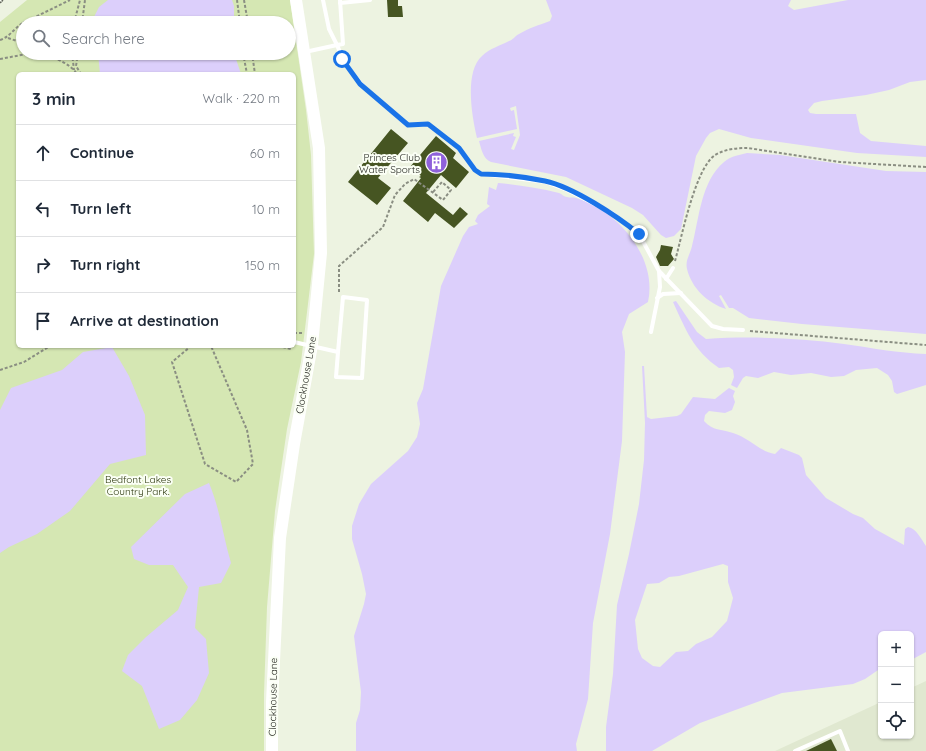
<!DOCTYPE html>
<html lang="en">
<head>
<meta charset="utf-8">
<style>
	body { margin:0; font-family:Quicksand,sans-serif; background:#f6f6f7; color:#1f2937 }
	.controls { position:absolute; right:12px; bottom:12px; display:grid; overflow:hidden; border-radius:6px; box-shadow:0 1px 3px #0004 }
	.controls button { width:36px; height:36px; display:grid; place-items:center; padding:0; border:0; border-bottom:1px solid #e0e1e3; background:#fff; color:#1f2937; font:20px sans-serif }
	.stop { position:absolute; width:12px; height:12px; margin:-9px; border:3px solid #1a73e8; border-radius:50%; background:#fff }
	.stop.end { background:#1a73e8; border-color:#fff; box-shadow:0 1px 4px #0008 }
	.list { margin:0; padding:0; list-style:none }
	h2 { display:flex; justify-content:space-between; align-items:center; height:52px; margin:0; padding:0 16px; font-size:17px }
	h2 small { font-size:13px; font-weight:400; color:#747a83 }
	.list li { display:grid; grid-template-columns:26px 1fr auto; gap:12px; align-items:center; box-sizing:border-box; height:56px; padding:0 16px; border-top:1px solid #e0e1e3 }
	.list b { display:block; font-size:15px; white-space:nowrap }
	.list em { font-size:13px; font-style:normal; color:#747a83 }
	.icon { flex:none; width:22px; height:22px; fill:none; stroke:currentColor; stroke-width:2; stroke-linecap:round; stroke-linejoin:round }
	.map { position:relative; flex:none; width:926px; height:751px; overflow:hidden }
	.search { position:absolute; background:#fff; box-shadow:0 1px 3px #0004; left:16px; top:16px; width:280px; height:44px; display:flex; align-items:center; gap:10px; box-sizing:border-box; padding:0 14px; border-radius:22px; color:#747a83; font-size:15px }
	.panel { position:absolute; background:#fff; box-shadow:0 1px 3px #0004; left:16px; top:72px; width:280px; height:276px; border-radius:6px }
	.map>svg:first-child { display:block }
	.built { fill:#e0e8d0 }
	.green { fill:#d5e7b3; fill-rule:evenodd }
	.water { fill:#dccffb; fill-rule:evenodd }
	.building { fill:#465522 }
	.lines { fill:none; stroke-linecap:round; stroke-linejoin:round }
	.path { stroke:#8a8e82; stroke-width:2; stroke-dasharray:3 2; stroke-linecap:butt }
	.service { stroke:#fff; stroke-width:4 }
	.secondary { stroke:#fff; stroke-width:12 }
	.rail-casing { stroke:#63665c; stroke-width:4.5 }
	.rail { stroke:#fbfff5; stroke-width:3; stroke-dasharray:9; stroke-linecap:butt }
	.route { stroke:#1a73e8; stroke-width:5 }
	.labels { text-anchor:middle; dominant-baseline:central; stroke-width:4; stroke-linejoin:round; paint-order:stroke }
	.poi-label { font-size:10px; fill:#252721; stroke:#fbfff5; text-anchor:end }
	.street-label { font-size:10px; fill:#252721; stroke:#fbfff5 }
	.park-label { font-size:10px; fill:#2e3910; stroke:#fbfff5 }
</style>
</head>
<body>
<div class="map">
<svg width="926" height="751" viewBox="0 0 926 751">
	<rect width="100%" height="100%" fill="#edf3e1"/>
	<path class="built" d="M926,681V751H775L881,702V736H911V688Z"/>
	<path class="green" d="M27,0H290L306,110L311,155L314,254L301,362L287,429L275,511L267,607L264,694V751H0V22ZM23,23H289V53H23ZM18,74H294V346H18Z"/>
	<g class="water">
		<path d="M108,0H232L234,6V23H91L99,7Z"/>
		<path d="M546,0H791L788,6L794,10L848,0H926V80L910,82L889,90L866,95L822,101L814,103L808,110L810,113L816,114H856L860,133L871,141L926,146V157L857,153L751,138L719,129L710,133L706,138L696,156L681,229L674,236L666,238L661,235L643,215L632,208L566,177L491,162C483,159 481,148 479,141L514,133L513,136L516,137L511,149L514,150L520,135L516,106L510,108L511,111L514,110L517,129L477,138C472,117 464,72 482,56C490,48 500,46 509,41C513,40 515,36 519,34C529,28 539,25 550,21L552,16Z"/>
		<path d="M98,53H234L241,74H100Z"/>
		<path d="M747,153L780,155L886,171L926,172V334L802,324L749,318L733,308H729L721,295L719,296L726,309C708,303 692,289 687,269C685,260 690,255 692,246C699,219 701,181 724,162C731,156 739,155 747,153Z"/>
		<path d="M498,183C519,185 539,188 559,193C562,194 564,197 567,197C570,198 573,197 576,198C617,210 658,257 648,302L629,314L622,332L625,352L622,441L610,534L593,623L588,699L576,744L577,751H356V723L360,710L361,692L354,636L364,604L366,594L362,574L352,539V526L359,504L371,484L408,451L417,437L420,424L417,403L423,389L441,286L463,236L469,227L478,224L475,221L478,215L490,206L487,204L489,187L496,190Z"/>
		<path d="M676,301L697,332L706,339C751,336 799,338 844,344C872,348 898,353 926,354V385L897,394L894,392L892,381L888,375L877,368L856,370L844,376L831,377L811,373L791,375L774,372L758,378L746,376L743,378L737,388L731,385L734,377L733,370L729,367L719,368C693,350 686,330 673,302Z"/>
		<path d="M112,347L129,376L145,415L146,455L110,464L70,511L37,534L9,547L0,553V410L11,388L62,370L83,352Z"/>
		<path d="M642,366H644L647,417L651,419L677,416L681,414L693,397L715,399L729,388L735,391L733,396L735,402L732,410L725,413L709,411L705,415L704,421C713,431 721,429 733,433C748,437 760,452 775,454L781,448L799,455L802,458L806,475L826,498L853,514L863,518L875,529L904,545L905,529L908,527C917,529 921,539 926,546V652L911,660V634H881V668L865,679L853,684L782,693L700,723L652,751H606V727L613,674L617,605L629,554L639,504L644,460L645,423ZM723,564L728,566V582L733,598L727,621L712,637L696,644L688,651L676,652L660,667L653,666L642,658L638,649L635,620L647,584L659,583L669,577L679,576Z"/>
		<path d="M209,483C220,509 223,536 231,563L221,583L199,587L195,628L206,639L209,673L197,700L180,720L159,729L142,686L122,671L128,655L146,637L178,610L188,587L173,565H149L134,559L131,547L185,494Z"/>
	</g>
	<g class="building">
		<path d="M387,0H398V6H402L403,17H388Z"/>
		<path d="M391,129L408,143L378,178L391,188L377,205L348,182Z"/>
		<path d="M436,136L456,153L453,158L469,172L456,188L441,175L426,193L453,215L460,207L468,214L454,228L435,213L428,222L403,201L421,178L419,177L421,176L410,167Z"/>
		<path d="M661,245L673,247L671,254L674,259L668,266H660L656,257L660,250Z"/>
		<path d="M831,739L837,751H806Z"/>
	</g>
	<g class="lines">
		<g class="path">
			<path d="M237,0L240,23"/>
			<path d="M244,0L248,23"/>
			<path d="M23,23L70,0"/>
			<path d="M74,23L80,0"/>
			<path d="M82,23L85,0"/>
			<path d="M8,38L23,43"/>
			<path d="M0,40C10,37 14,28 23,23"/>
			<path d="M39,53C52,57 69,62 77,74"/>
			<path d="M72,53L74,70"/>
			<path d="M78,53L76,66L81,74"/>
			<path d="M243,53L247,74"/>
			<path d="M252,53L255,74"/>
			<path d="M0,59L32,53"/>
			<path d="M675,261C682,236 695,169 715,155C725,149 737,148 748,148L840,162L926,167"/>
			<path d="M339,292V266L383,227L395,195L405,184L414,179L443,200L451,190L442,182L433,192"/>
			<path d="M750,331L926,345"/>
			<path d="M294,333H303"/>
			<path d="M197,346L190,347L172,362L205,464L236,482L253,464L247,430L211,346"/>
			<path d="M278,346L291,349"/>
			<path d="M0,370L24,362L50,346"/>
		</g>
		<g class="service">
			<path d="M323,0L329,29L337,45L343,44L340,0"/>
			<path d="M340,3L370,0"/>
			<path d="M305,52L337,45C349,80 381,102 408,125L428,124L459,148L475,169L481,174L546,182L565,189L612,213L639,234L659,271L660,287L651,332"/>
			<path d="M659,271L712,326L723,329L743,330"/>
			<path d="M666,279L673,268"/>
			<path d="M657,298L663,294L681,293"/>
			<path d="M294,342L338,352L343,297L367,300L362,378L336,377L338,352"/>
			<path d="M795,751L840,731L848,751"/>
		</g>
		<path class="secondary" d="M272,751V702L280,538L294,444L312,345L321,253L319,148L296,0"/>
		<defs>
			<path id="rail" d="M0,1L1,0"/>
		</defs>
		<use href="#rail" class="rail-casing"/>
		<use href="#rail" class="rail"/>
	</g>
	<g class="lines">
		<path class="route" d="M342,59L360,84L408,125L428,124L459,148L475,170L481,174C502,174 525,177 545,181C573,187 617,216 639,234"/>
	</g>
	<defs>
		<symbol id="building-disc" viewBox="-11 -11 22 22"><circle r="9.5" fill="#8f61db" stroke="#fbfff5"/><path d="M-4-6H4V6H1V3H-1V6H-4ZM-2.5-4.3h1.7v1.8h-1.7ZM.8-4.3h1.7v1.8H.8ZM-2.5-1h1.7V.8h-1.7ZM.8-1h1.7V.8H.8Z" fill="#fff"/></symbol>
	</defs>
	<g fill-rule="evenodd">
		<use href="#building-disc" x="424" y="150" width="25" height="25"/>
	</g>
	<g class="labels">
		<g class="poi-label">
			<text x="420" y="157">Princes Club<tspan x="420" dy="12">Water Sports</tspan></text>
		</g>
		<g class="street-label">
			<text transform="translate(306 375) rotate(-80)">Clockhouse Lane</text>
			<text transform="translate(273 697) rotate(-89)">Clockhouse Lane</text>
		</g>
		<g class="park-label">
			<text x="138" y="479">Bedfont Lakes<tspan x="138" dy="12">Country Park.</tspan></text>
		</g>
	</g>
</svg>
<div class="controls">
<button>+</button>
<button>−</button>
<button><svg class="icon" aria-label="locate" viewBox="0 0 24 24"><circle cx="12" cy="12" r="6"/><path d="M12 2v4M12 18v4M2 12h4M18 12h4"/></svg></button>
</div>
<div class="stop" style="left:342px;top:59px"></div>
<div class="stop end" style="left:639px;top:234px"></div>
<div class="search"><svg class="icon" aria-label="search" viewBox="0 0 24 24"><circle cx="10" cy="10" r="6"/><path d="M15 15l6 6"/></svg>Search here</div>
<section class="panel">
<h2>3 min<small>Walk · 220 m</small></h2>
<ul class="list">
<li><svg class="icon" aria-label="ahead" viewBox="0 0 24 24"><path d="M12 20V5M6 11l6-6 6 6"/></svg><div><b>Continue</b></div><em>60 m</em></li>
<li><svg class="icon" aria-label="left" viewBox="0 0 24 24"><path d="M17 20v-9H6M10 6l-5 5 5 5"/></svg><div><b>Turn left</b></div><em>10 m</em></li>
<li><svg class="icon" aria-label="right" viewBox="0 0 24 24"><path d="M7 20v-9h11M14 6l5 5-5 5"/></svg><div><b>Turn right</b></div><em>150 m</em></li>
<li><svg class="icon" aria-label="arrive" viewBox="0 0 24 24"><path d="M6 21V4h12l-3 4 3 4H6"/></svg><div><b>Arrive at destination</b></div></li>
</ul>
</section>
</div>
</body>
</html>
